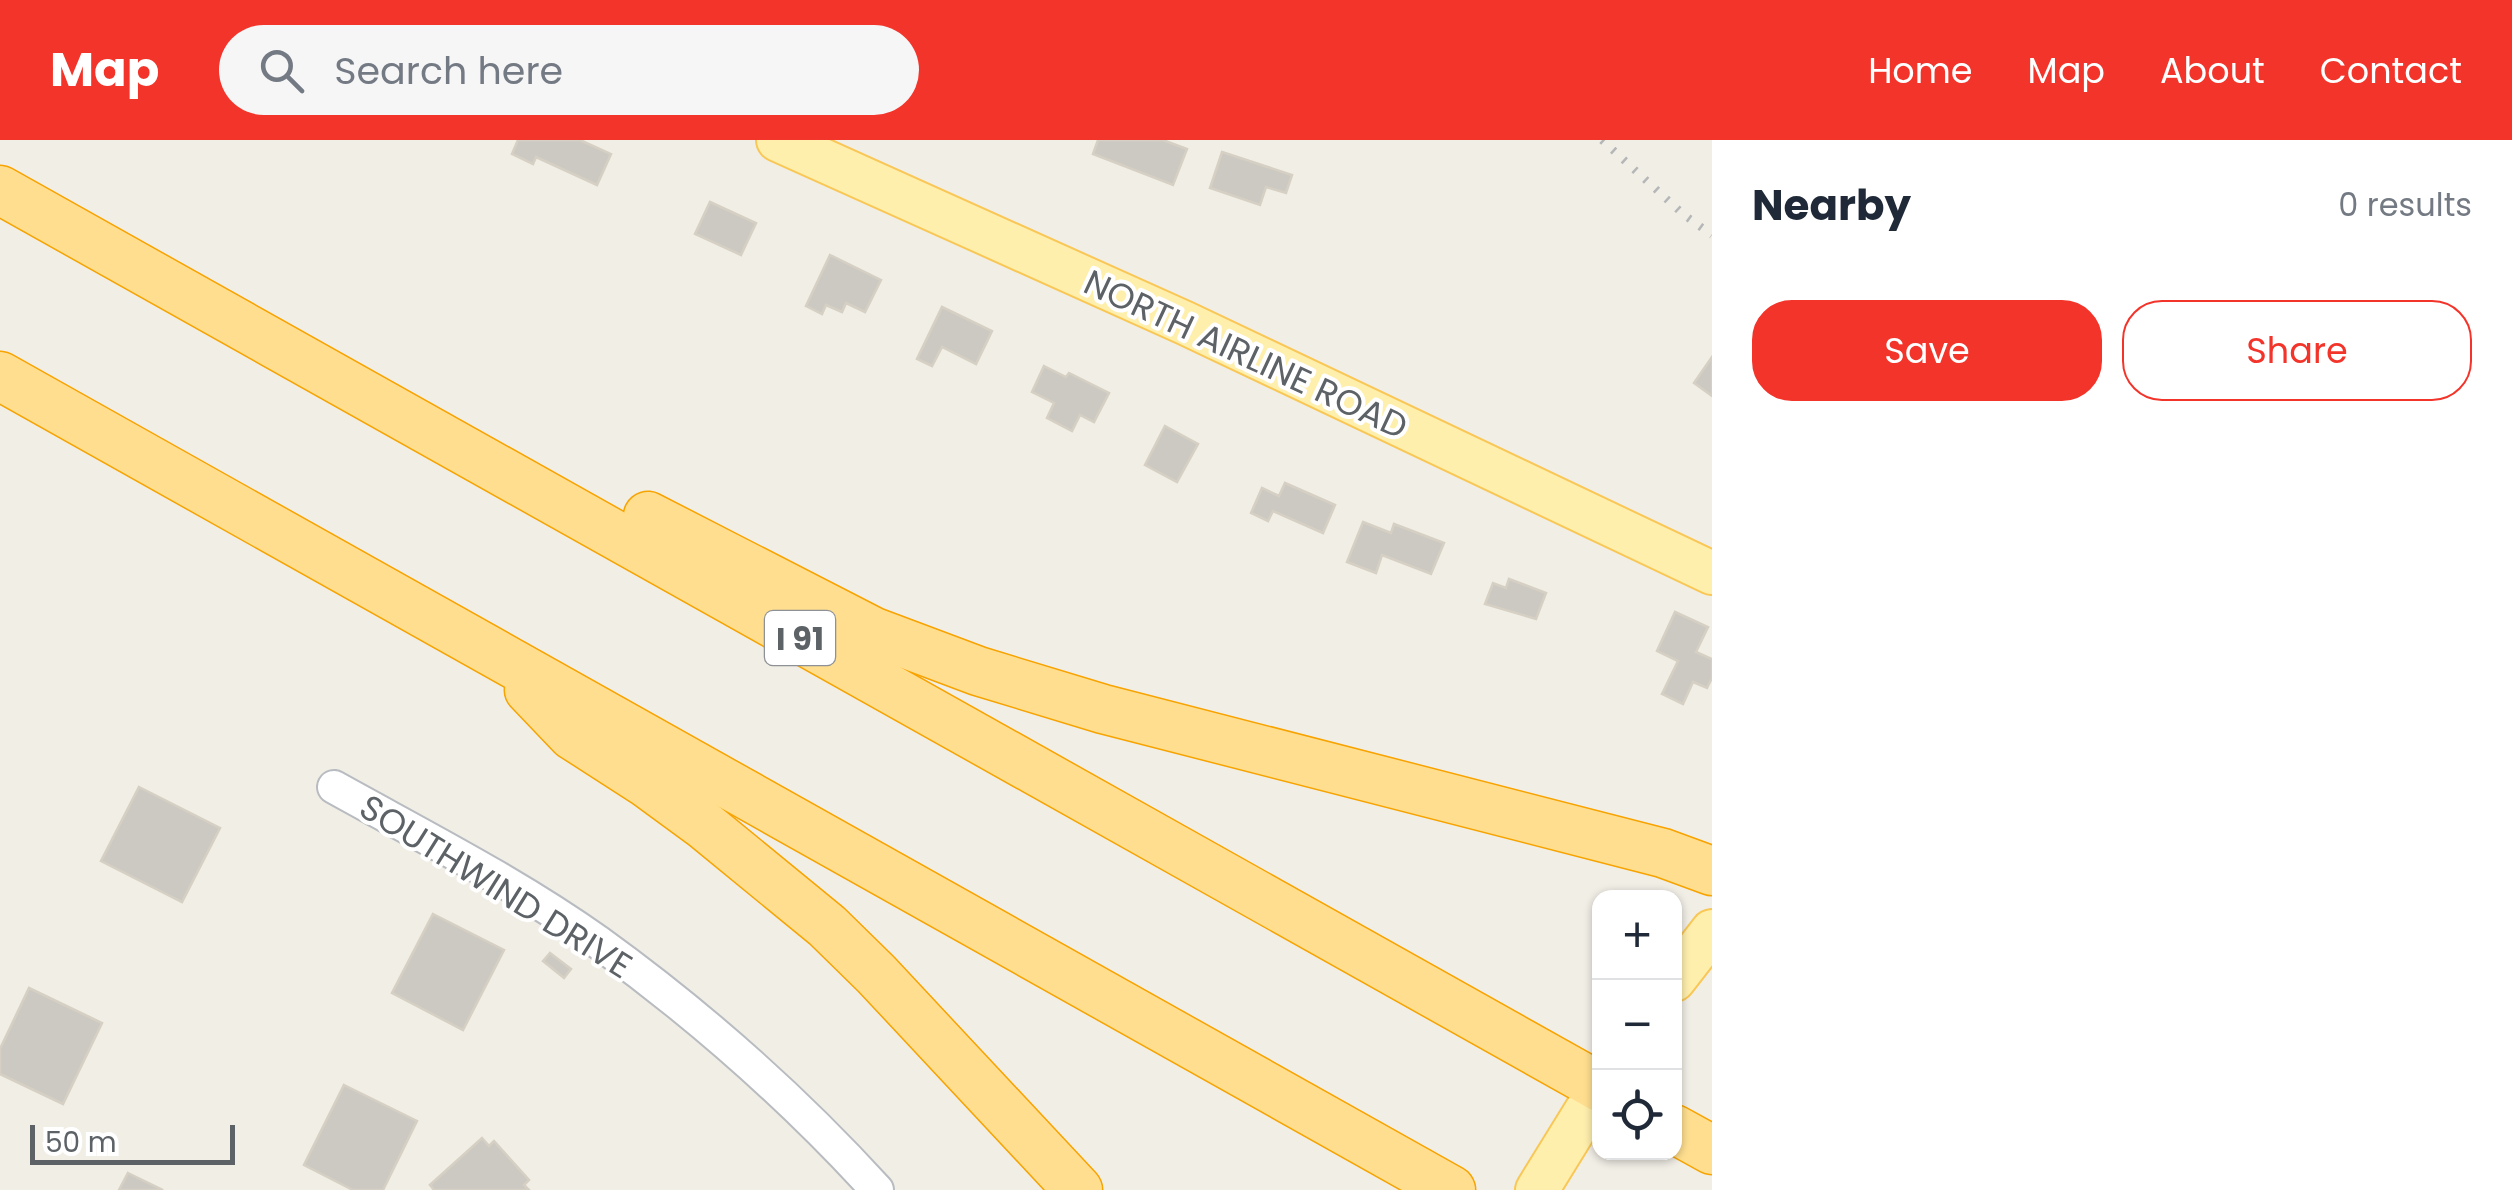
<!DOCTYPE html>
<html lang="en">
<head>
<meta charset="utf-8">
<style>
	body { margin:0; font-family:Poppins,sans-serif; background:#f6f6f7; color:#1f2937 }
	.controls { position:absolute; right:30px; bottom:30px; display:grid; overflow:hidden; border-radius:20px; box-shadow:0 2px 8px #0004 }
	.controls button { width:90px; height:90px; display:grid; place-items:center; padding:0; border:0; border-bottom:2px solid #e0e1e3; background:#fff; color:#1f2937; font:50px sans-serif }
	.scale { position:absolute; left:30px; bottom:25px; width:205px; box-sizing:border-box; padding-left:10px; border:5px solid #5d6267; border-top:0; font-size:28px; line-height:35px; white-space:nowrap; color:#5d6267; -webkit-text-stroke:8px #fff; paint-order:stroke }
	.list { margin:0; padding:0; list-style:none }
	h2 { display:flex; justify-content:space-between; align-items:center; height:130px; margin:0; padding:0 40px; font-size:42px }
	h2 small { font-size:32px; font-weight:400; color:#747a83 }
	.actions { display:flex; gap:20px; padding:30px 40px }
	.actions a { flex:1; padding:22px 0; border:2px solid #f3342a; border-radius:40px; text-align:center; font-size:35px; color:#f3342a }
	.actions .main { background:#f3342a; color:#fff }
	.icon { flex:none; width:55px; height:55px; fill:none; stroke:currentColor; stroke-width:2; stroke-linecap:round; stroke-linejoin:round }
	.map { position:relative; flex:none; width:1712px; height:1050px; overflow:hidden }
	header { display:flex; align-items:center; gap:60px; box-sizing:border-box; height:140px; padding:0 50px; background:#f3342a; color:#fff }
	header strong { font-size:48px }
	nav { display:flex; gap:55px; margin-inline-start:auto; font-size:35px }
	.search { width:700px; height:90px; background:#f6f6f7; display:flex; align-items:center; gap:25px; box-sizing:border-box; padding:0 35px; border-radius:55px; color:#747a83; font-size:38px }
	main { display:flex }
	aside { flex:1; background:#fff }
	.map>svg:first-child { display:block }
	.building { fill:#ccc9c3; stroke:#d6d0c4; stroke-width:2.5 }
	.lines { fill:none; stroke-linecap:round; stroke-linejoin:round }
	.minor-casing { stroke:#b8bcc0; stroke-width:36 }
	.major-casing { stroke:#f9c756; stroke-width:46 }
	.highway-casing { stroke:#f7a300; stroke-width:51 }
	.minor { stroke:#fff; stroke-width:32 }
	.major { stroke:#ffefad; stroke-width:42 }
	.highway { stroke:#ffdf8f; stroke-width:48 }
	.rail { stroke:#b5b6b7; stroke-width:8; stroke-dasharray:2.5 12; stroke-linecap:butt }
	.labels { text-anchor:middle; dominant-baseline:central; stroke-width:8; stroke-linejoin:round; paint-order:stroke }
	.shield { fill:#fff; stroke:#8e9195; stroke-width:2.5 }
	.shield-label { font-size:32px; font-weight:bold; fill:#5d6267 }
	.street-label { font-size:35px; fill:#5d6267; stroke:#fff }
</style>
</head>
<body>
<header>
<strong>Map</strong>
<div class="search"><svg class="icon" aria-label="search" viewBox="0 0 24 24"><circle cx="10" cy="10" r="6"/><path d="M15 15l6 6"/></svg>Search here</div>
<nav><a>Home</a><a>Map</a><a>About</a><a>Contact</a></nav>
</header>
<main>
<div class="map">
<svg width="1712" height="1050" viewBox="0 0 1712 1050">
	<rect width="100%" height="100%" fill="#f1eee6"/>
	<g class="building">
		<path d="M518,0H580L611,14L597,45L536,17L533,24L512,14Z"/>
		<path d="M1098,0H1163L1187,9L1173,45L1093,14Z"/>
		<path d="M1222,12L1292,35L1286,53L1266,47L1260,65L1210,48Z"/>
		<path d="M710,62L756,83L741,115L695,94Z"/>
		<path d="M830,115L881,140L865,172L846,163L842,172L826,165L822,174L806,166Z"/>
		<path d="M942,167L992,191L976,224L942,207L932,226L917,219Z"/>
		<path d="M1712,217V256L1694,243Z"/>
		<path d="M1044,226L1066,237L1069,233L1109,253L1094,282L1080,275L1072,291L1047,278L1054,263L1032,252Z"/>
		<path d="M1165,286L1198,304L1177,342L1145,325Z"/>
		<path d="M1285,343L1335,365L1323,393L1273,371L1268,381L1251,373L1262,348L1279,356Z"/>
		<path d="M1363,382L1391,393L1394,384L1444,403L1431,434L1382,415L1376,433L1347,422Z"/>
		<path d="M1509,439L1546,453L1536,479L1485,464L1493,443L1506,448Z"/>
		<path d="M1675,472L1708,487L1696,512L1712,519V538L1707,548L1693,542L1683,564L1662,554L1678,521L1657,511Z"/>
		<path d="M139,647L220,688L182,762L101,721Z"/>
		<path d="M433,774L504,810L463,890L392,853Z"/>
		<path d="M550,813L571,829L564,838L543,821Z"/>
		<path d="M29,848L102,883L63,964L0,934V909Z"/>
		<path d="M344,945L417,981L383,1050H353L304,1025Z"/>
		<path d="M482,998L489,1006L494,1001L529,1040L524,1045L529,1050H434L430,1045Z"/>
		<path d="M128,1033L163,1050H119Z"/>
	</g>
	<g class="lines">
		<defs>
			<path id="minor" d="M334,647C422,696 515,743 598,802C699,875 793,958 877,1050"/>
			<g id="major">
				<path d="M778,0L1185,183L1712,433"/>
				<path d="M1674,840L1712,791"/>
				<path d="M1537,1050L1600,948"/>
			</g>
			<g id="highway">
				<path d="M0,50L1600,947"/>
				<path d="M0,236L1451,1050"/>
				<path d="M648,376L874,492L978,531L1103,569L1663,713L1712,731"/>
				<path d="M529,550L572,595L645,642L705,686L827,786L876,834L1078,1050"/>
				<path d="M1674,989L1712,1010"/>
			</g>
		</defs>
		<use href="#minor" class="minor-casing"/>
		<use href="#major" class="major-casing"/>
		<use href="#highway" class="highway-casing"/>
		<use href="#minor" class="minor"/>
		<use href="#major" class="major"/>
		<use href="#highway" class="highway"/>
		<path class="rail" d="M1602,0L1683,74L1712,95"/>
	</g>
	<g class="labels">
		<rect class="shield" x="765" y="471" width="70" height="54" rx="8"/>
		<g class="shield-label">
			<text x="800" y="498">I 91</text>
		</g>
		<g class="street-label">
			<text transform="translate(1246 214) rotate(25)">NORTH AIRLINE ROAD</text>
			<text transform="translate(496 746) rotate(32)">SOUTHWIND DRIVE</text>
		</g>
	</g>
</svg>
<div class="controls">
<button>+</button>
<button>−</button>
<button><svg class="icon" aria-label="locate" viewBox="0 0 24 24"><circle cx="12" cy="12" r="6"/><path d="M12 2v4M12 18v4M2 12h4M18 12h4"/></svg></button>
</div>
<div class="scale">50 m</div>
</div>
<aside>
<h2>Nearby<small>0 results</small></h2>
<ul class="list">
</ul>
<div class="actions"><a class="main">Save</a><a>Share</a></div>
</aside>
</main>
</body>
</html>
